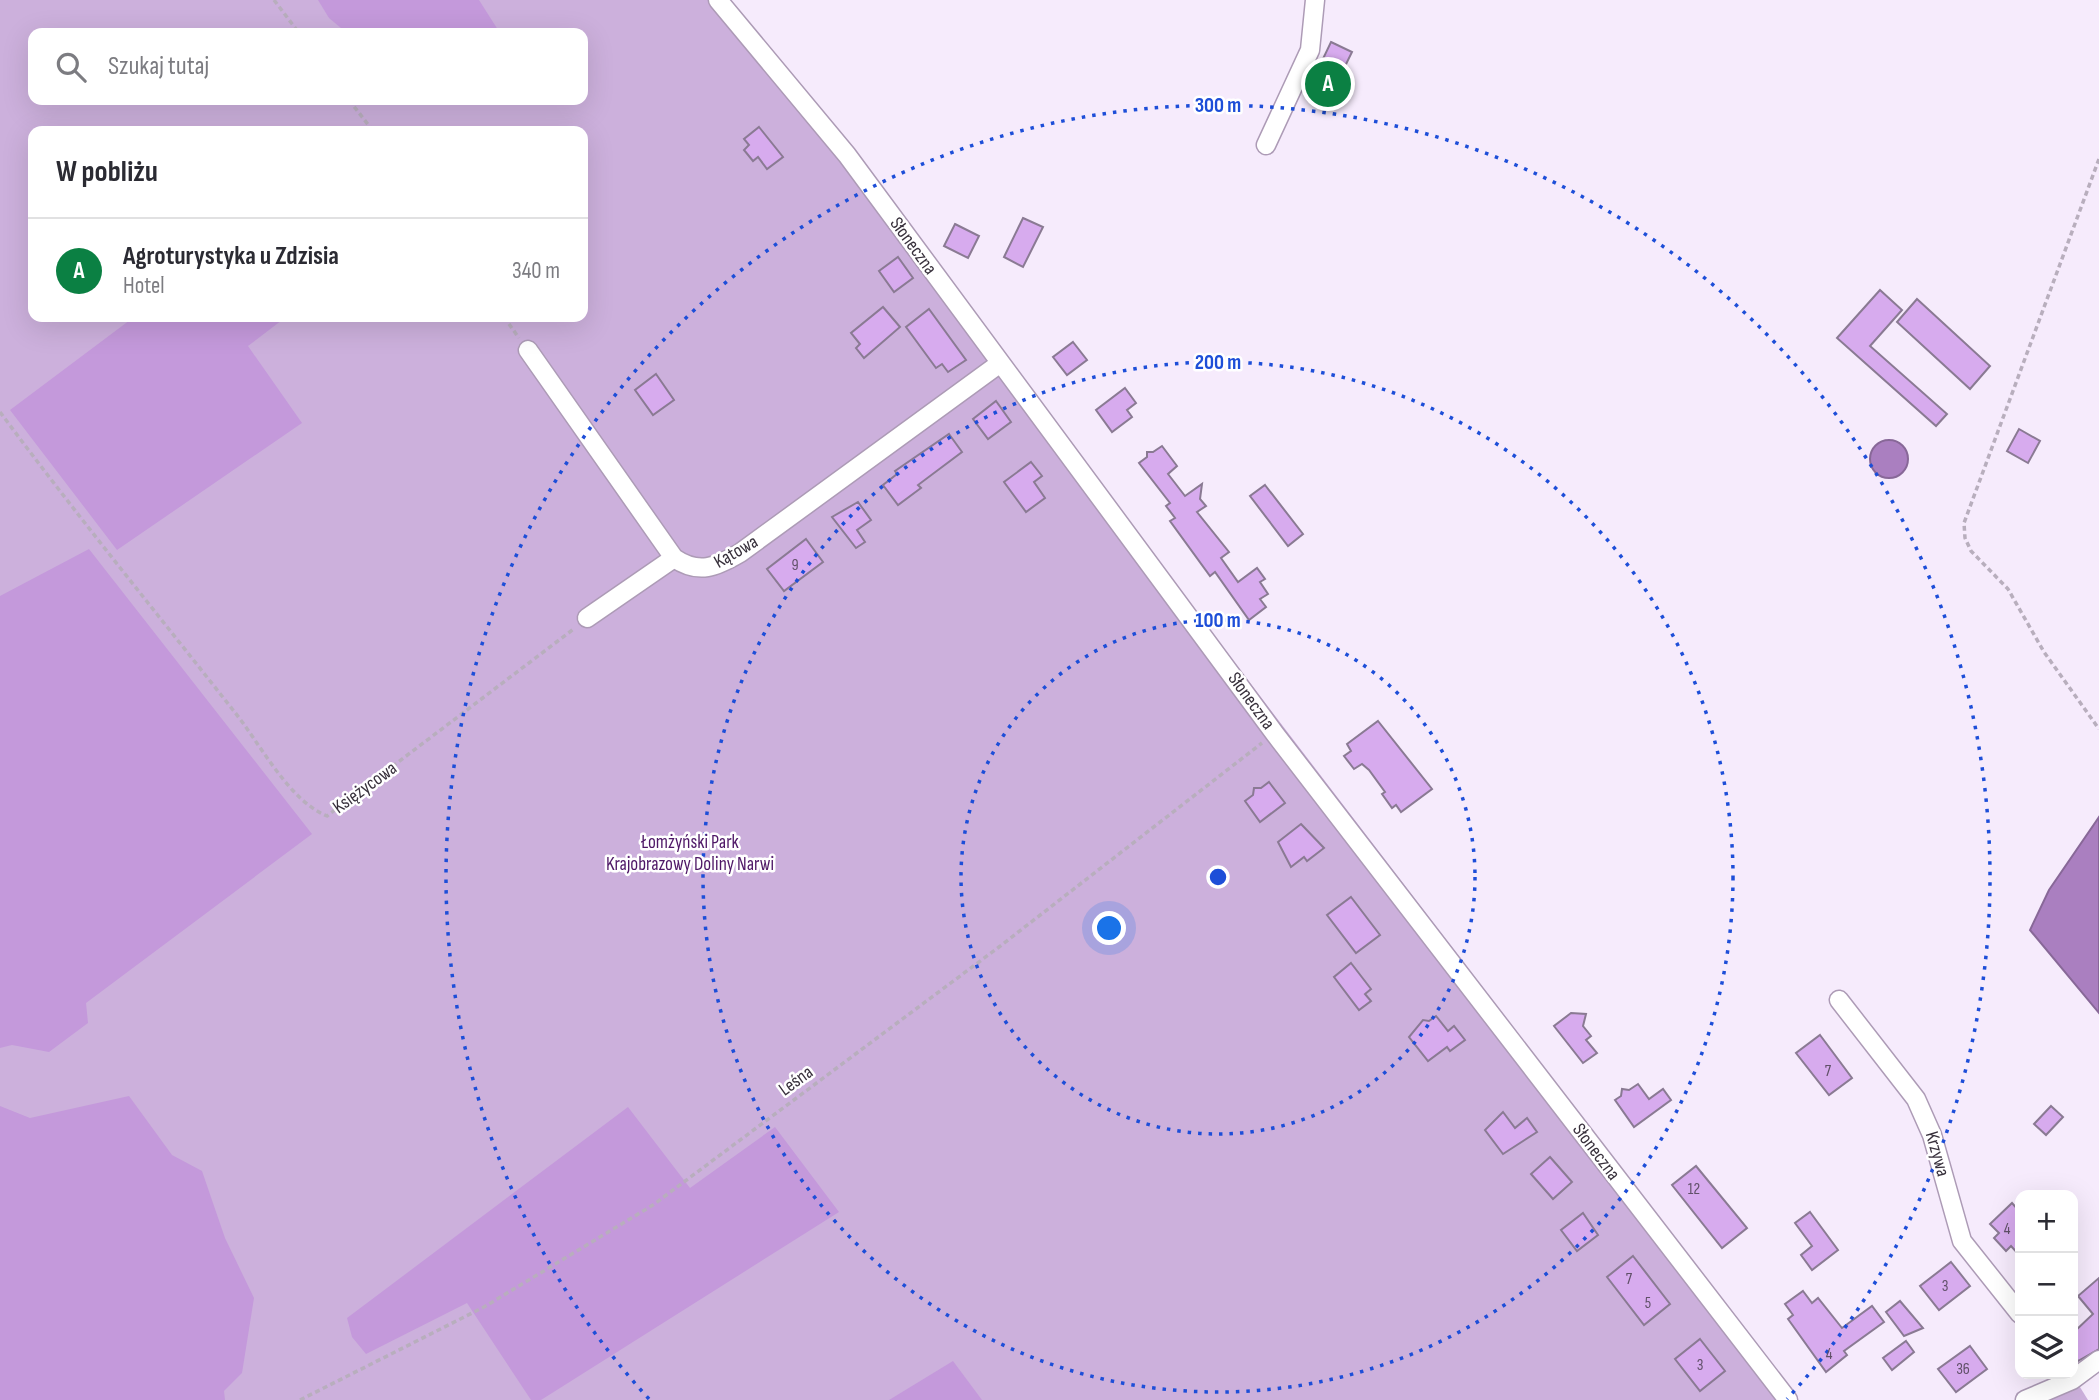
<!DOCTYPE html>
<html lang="pl">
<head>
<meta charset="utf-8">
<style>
	body { margin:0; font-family:"Sofia Sans Condensed",sans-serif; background:#f2f2f3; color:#2b2b33 }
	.controls { position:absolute; right:21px; bottom:21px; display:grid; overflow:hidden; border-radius:14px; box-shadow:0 7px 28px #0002 }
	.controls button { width:63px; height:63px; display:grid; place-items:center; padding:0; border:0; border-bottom:2px solid #e1e1e2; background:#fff; color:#2b2b33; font:35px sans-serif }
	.you { position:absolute; left:1110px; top:929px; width:24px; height:24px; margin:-18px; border:5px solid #fff; border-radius:50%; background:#1a73e8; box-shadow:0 0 0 10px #1a73e833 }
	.badge { display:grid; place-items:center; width:46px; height:46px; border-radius:50%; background:#0b8043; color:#fff; font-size:23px; font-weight:700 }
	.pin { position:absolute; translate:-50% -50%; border:4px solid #fff; box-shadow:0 2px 7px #0006 }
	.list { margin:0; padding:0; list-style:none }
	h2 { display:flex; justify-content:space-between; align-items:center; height:91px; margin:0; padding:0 28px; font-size:30px }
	h2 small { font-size:23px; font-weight:400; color:#7c7c81 }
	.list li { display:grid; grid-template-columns:46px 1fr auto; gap:21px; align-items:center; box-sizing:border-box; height:105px; padding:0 28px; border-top:2px solid #e1e1e2 }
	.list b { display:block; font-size:26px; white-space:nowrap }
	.list p { margin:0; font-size:23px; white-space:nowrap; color:#7c7c81 }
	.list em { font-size:23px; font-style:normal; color:#7c7c81 }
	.icon { flex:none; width:38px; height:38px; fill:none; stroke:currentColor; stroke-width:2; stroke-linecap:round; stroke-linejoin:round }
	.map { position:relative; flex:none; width:2099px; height:1400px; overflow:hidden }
	.search { position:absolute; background:#fff; box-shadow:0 7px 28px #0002; left:28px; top:28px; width:560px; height:77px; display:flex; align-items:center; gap:18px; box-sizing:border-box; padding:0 24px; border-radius:14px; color:#7c7c81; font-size:26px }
	.panel { position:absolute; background:#fff; box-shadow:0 7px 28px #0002; left:28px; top:126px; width:560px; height:196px; border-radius:14px }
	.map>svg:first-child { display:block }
	.green { fill:#ccb0dc; fill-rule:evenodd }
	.forest { fill:#c499db }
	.water { fill:#aa7fc0; stroke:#886898; stroke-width:2 }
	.building { fill:#d7abee; stroke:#8a7a93; stroke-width:2 }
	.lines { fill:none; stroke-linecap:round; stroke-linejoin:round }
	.minor-casing { stroke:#ad9bb6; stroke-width:21 }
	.path { stroke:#b8aebd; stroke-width:3.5; stroke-dasharray:5 3.5; stroke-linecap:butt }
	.minor { stroke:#fff; stroke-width:18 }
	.ring { fill:none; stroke:#1d4ed8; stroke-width:3.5; stroke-dasharray:3.5 7 }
	.labels { text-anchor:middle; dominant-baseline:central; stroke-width:5; stroke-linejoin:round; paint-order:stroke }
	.number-label { font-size:16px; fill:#605068 }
	.street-label { font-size:19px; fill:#38313c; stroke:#fff }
	.park-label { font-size:19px; fill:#4e1766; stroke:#fff }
	.centre { fill:#1d4ed8; stroke:#fff; stroke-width:3.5 }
	.ring-label { font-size:21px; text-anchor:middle; font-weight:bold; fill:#1d4ed8; stroke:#fff; stroke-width:5; stroke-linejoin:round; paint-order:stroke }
</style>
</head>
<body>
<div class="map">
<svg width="2099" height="1400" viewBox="0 0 2099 1400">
	<rect width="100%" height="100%" fill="#f6ebfc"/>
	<g class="green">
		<path d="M0,0H728L1798,1400H0ZM33,33H583V100H33ZM33,131H583V317H33Z"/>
		<path d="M2075,1379L2088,1400H2030Z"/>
	</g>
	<g class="forest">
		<path d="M318,0H479L500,33H347L329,18Z"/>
		<path d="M134,317H286L248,346L302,423L117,550L10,410Z"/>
		<path d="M89,549L312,834L86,1003L88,1023L49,1052L12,1045L0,1048V596Z"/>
		<path d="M129,1096L172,1155L202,1171L225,1238L254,1298L242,1373L224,1391L225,1400H0V1106L30,1118Z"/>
		<path d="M628,1107L690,1188L775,1127L839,1212L541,1400H531L467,1303L366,1354L352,1337L347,1318Z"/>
		<path d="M953,1361L982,1400H889Z"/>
	</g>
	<g class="water">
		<circle cx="1889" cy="459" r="19"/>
		<path d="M2099,817V1013L2030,930L2049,890Z"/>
	</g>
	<g class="building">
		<path d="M1331,42L1352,52L1325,107L1310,100L1325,68L1320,65Z"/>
		<path d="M759,127L783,157L767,169L758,157L753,161L744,150L749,145L744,139Z"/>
		<path d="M1023,218L1043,227L1023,267L1004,257Z"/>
		<path d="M955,224L979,236L968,258L944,246Z"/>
		<path d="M898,257L913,278L894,292L879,271Z"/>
		<path d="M1880,290L1902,310L1870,346L1947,414L1936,426L1837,338Z"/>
		<path d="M1917,299L1990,366L1970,389L1897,322Z"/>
		<path d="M883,307L900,327L864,358L856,348L860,344L851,333Z"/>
		<path d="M929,309L966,360L948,372L942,364L936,368L906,327Z"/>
		<path d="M1073,342L1087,360L1067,375L1053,357Z"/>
		<path d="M656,374L674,400L653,415L635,390Z"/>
		<path d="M1125,388L1136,403L1127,410L1132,417L1112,432L1096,410Z"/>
		<path d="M996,401L1011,422L988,439L973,419Z"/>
		<path d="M2019,429L2040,441L2028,463L2007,451Z"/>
		<path d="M949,434L962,452L918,485L921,488L898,505L883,485L897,474L895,471Z"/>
		<path d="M1162,446L1177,466L1168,474L1185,496L1202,484L1200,499L1206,506L1197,512L1229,552L1221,558L1238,582L1257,568L1265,579L1260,582L1268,594L1260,599L1266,607L1249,620L1215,572L1210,576L1170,521L1175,518L1166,506L1170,503L1139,463L1147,457V452H1153Z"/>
		<path d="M1031,462L1042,476L1034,482L1045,498L1026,512L1004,482Z"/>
		<path d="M1265,485L1303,534L1288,546L1250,496Z"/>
		<path d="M858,502L871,520L857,530L865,542L856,548L832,517Z"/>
		<path d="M806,539L823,562L784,591L767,569Z"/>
		<path d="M1378,721L1432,789L1401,812L1396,805L1392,808L1382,794L1385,792L1369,770L1362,764L1354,769L1344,756L1351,751L1347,744Z"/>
		<path d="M1269,782L1285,803L1260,822L1245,801L1253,795L1254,788H1261Z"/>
		<path d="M1301,824L1324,848L1307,861L1304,857L1291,867L1278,842Z"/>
		<path d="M1351,897L1380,935L1356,953L1327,915Z"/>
		<path d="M1351,963L1371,989L1365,994L1371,1001L1359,1010L1334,977Z"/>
		<path d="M1571,1013L1586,1014L1583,1026L1591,1036L1586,1040L1597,1053L1583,1063L1554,1026Z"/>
		<path d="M1436,1016L1448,1031L1454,1026L1465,1040L1450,1051L1447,1047L1428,1061L1409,1037L1423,1020L1429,1021Z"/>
		<path d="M1820,1035L1852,1078L1829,1095L1796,1053Z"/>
		<path d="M1638,1084L1649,1099L1663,1089L1671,1100L1634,1127L1615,1100L1621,1096L1622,1089L1629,1090Z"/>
		<path d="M2051,1106L2063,1117L2046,1135L2034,1124Z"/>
		<path d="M1503,1112L1515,1128L1527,1118L1537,1132L1503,1154L1485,1130Z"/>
		<path d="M1550,1157L1572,1182L1553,1199L1531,1174Z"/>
		<path d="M1696,1166L1747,1228L1722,1248L1672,1185Z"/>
		<path d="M2012,1203L2020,1212V1256L2011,1246L2006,1251L1994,1238L1999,1233L1990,1224Z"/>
		<path d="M1810,1212L1838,1250L1812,1270L1801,1255L1812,1246L1795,1223Z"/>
		<path d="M1583,1213L1598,1235L1577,1251L1561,1230Z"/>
		<path d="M1633,1256L1670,1304L1644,1325L1607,1277Z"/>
		<path d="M1951,1262L1970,1286L1939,1310L1920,1286Z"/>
		<path d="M2099,1278V1349L2078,1361L2073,1355V1333L2093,1314L2078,1296Z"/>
		<path d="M1803,1291L1812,1303L1818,1298L1842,1328L1872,1306L1884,1322L1844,1351L1847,1355L1826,1372L1788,1319L1793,1315L1785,1304Z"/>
		<path d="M1900,1301L1923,1328L1904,1336L1886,1312Z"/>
		<path d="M1700,1339L1725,1371L1700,1391L1675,1359Z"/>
		<path d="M1906,1341L1914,1352L1892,1370L1883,1358Z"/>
		<path d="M1970,1346L1987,1369L1956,1392L1938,1369Z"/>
	</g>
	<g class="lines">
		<defs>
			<g id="minor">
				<path d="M718,0L847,155L1275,734L1788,1400"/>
				<path d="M1266,145L1310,50L1315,0"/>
				<path d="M528,350L674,558C699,575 716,567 740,553L999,364"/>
				<path d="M587,618L674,558"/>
				<path d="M1839,1000L1916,1099L1932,1135L1962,1241L2020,1314"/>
				<path d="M2025,1400L2072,1380L2099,1360"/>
			</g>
		</defs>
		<use href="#minor" class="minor-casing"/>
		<g class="path">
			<path d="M274,0L299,33"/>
			<path d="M349,100L373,131"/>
			<path d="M2099,159L1964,523L1965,538L1971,551L2008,589L2044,652L2099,729"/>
			<path d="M504,317L519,338"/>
			<path d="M0,412C75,513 155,611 233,710C260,743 288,800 327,816L575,628"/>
			<path d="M300,1400L484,1307L653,1205L999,947L1262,743"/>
		</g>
		<use href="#minor" class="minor"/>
	</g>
	<g class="ring">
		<circle cx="1218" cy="877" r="257"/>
		<circle cx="1218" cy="877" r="515"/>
		<path d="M649 1399A772 772 0 1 1 1787 1399"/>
	</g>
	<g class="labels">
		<g class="number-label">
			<text x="795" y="565">9</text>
			<text x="1828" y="1071">7</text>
			<text x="1694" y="1189">12</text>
			<text x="2007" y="1229">4</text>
			<text x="1629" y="1279">7</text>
			<text x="1945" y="1286">3</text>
			<text x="1648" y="1303">5</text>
			<text x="1829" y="1354">4</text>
			<text x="1700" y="1365">3</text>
			<text x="1963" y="1369">36</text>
		</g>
		<g class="street-label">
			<text transform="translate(913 246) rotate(54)">Słoneczna</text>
			<text transform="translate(736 552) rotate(-30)">Kątowa</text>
			<text transform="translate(1251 701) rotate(54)">Słoneczna</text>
			<text transform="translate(365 788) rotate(-36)">Księżycowa</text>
			<text transform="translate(796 1081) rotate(-36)">Leśna</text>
			<text transform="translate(1596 1152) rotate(53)">Słoneczna</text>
			<text transform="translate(1937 1154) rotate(74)">Krzywa</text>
		</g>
		<g class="park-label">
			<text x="690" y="842">Łomżyński Park<tspan x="690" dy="22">Krajobrazowy Doliny Narwi</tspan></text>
		</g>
	</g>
	<circle cx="1218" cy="877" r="10" class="centre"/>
	<g class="ring-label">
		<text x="1218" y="112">300 m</text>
		<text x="1218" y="369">200 m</text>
		<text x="1218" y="627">100 m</text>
	</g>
</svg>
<div class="controls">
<button>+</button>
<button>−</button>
<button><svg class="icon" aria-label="layers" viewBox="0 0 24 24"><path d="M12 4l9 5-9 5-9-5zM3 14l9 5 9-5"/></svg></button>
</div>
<div class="you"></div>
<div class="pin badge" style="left:1328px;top:84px">A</div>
<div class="search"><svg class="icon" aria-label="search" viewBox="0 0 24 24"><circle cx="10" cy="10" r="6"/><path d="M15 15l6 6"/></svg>Szukaj tutaj</div>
<section class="panel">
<h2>W pobliżu<small></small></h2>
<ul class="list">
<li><span class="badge">A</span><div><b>Agroturystyka u Zdzisia</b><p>Hotel</p></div><em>340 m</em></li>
</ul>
</section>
</div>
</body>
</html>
